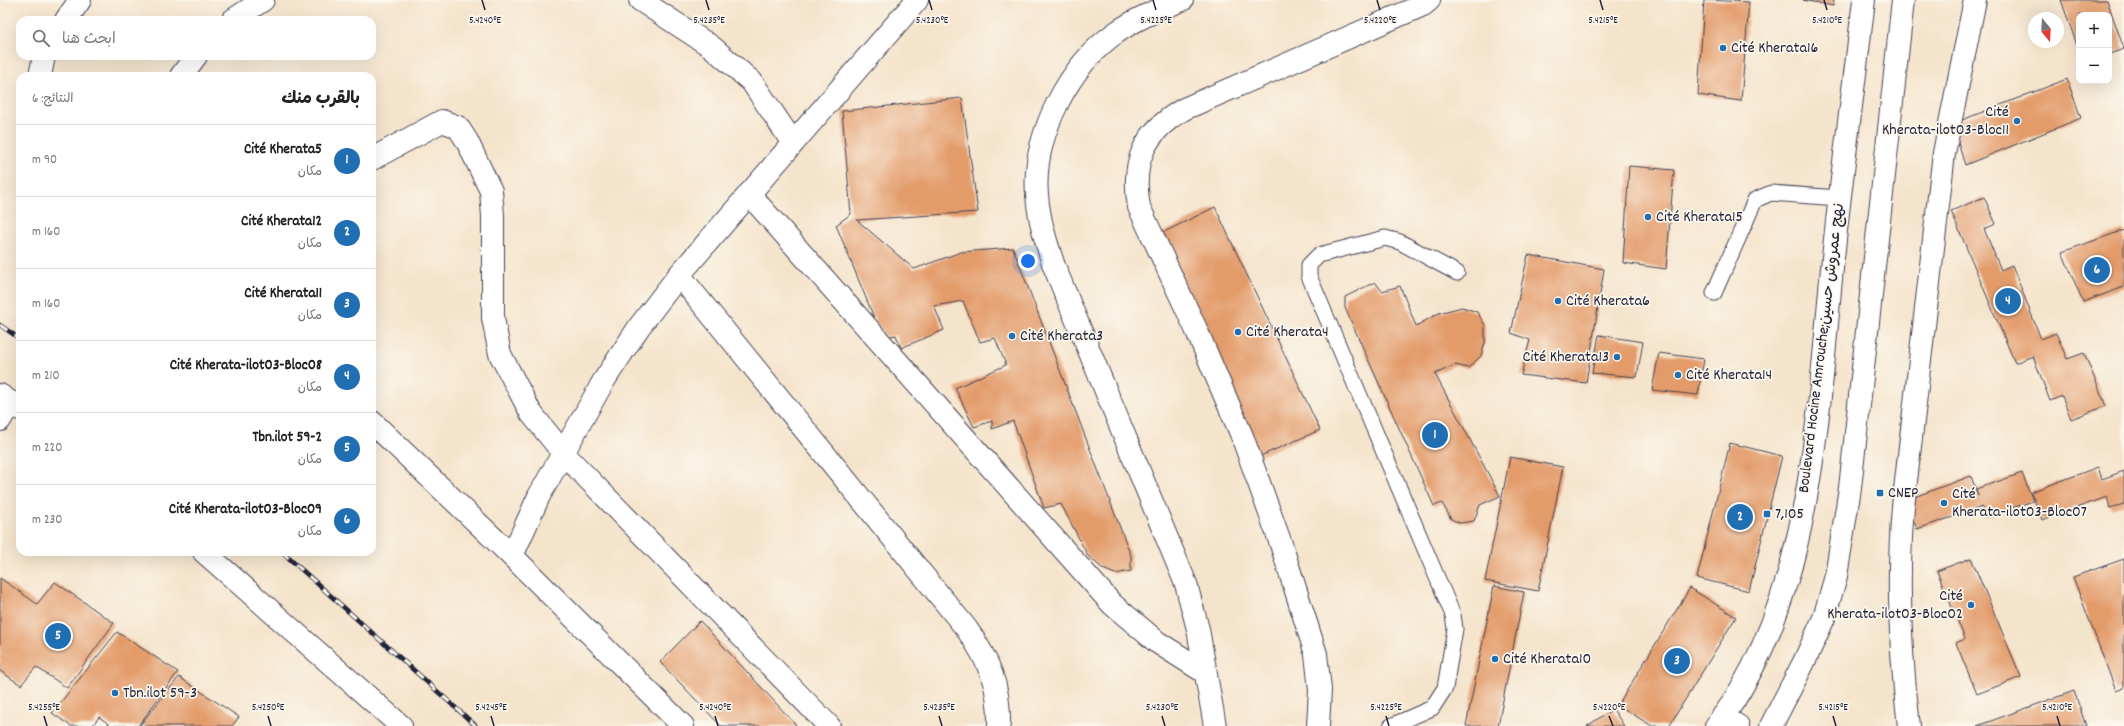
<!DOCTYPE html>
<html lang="ar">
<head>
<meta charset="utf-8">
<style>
	body { margin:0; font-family:Dekko,"Playpen Sans Arabic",sans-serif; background:#f6f6f6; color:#222; direction:rtl }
	.controls { position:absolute; right:12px; top:12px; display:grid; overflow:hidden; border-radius:8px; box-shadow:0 4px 16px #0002 }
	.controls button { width:36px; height:36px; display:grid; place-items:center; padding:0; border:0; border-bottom:1px solid #e0e0e0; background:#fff; color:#222; font:20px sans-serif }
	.compass { position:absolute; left:2028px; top:12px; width:36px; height:36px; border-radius:50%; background:#fff; box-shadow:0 4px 16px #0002; rotate:162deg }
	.you { position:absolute; left:1028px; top:261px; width:14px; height:14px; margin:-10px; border:3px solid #fff; border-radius:50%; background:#1a73e8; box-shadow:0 0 0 6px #1a73e833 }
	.badge { display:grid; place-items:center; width:26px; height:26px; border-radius:50%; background:#1f6fb2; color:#fff; font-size:13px; font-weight:700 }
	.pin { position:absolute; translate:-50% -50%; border:2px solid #fff; box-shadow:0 1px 4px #0006 }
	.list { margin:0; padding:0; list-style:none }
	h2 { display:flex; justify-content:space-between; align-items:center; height:52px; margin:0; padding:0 16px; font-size:17px }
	h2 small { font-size:13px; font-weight:400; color:#767676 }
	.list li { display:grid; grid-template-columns:26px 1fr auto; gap:12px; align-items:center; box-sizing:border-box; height:72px; padding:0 16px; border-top:1px solid #e0e0e0 }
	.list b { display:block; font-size:15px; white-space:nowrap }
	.list p { margin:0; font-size:13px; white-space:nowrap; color:#767676 }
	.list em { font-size:13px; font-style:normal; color:#767676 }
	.icon { flex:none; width:22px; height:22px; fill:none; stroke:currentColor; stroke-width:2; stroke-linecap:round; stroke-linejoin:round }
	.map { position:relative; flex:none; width:2124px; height:726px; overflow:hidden; direction:ltr }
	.search { position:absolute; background:#fff; box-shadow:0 4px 16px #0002; left:16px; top:16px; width:360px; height:44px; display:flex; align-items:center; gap:10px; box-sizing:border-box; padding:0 14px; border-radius:12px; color:#767676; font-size:15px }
	.panel { position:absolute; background:#fff; box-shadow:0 4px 16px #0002; left:16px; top:72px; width:360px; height:484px; border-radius:12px; direction:rtl }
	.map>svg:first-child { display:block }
	.building { fill:#e39b6b }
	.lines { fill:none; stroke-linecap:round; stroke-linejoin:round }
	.service-casing { stroke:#423f51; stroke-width:17 }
	.minor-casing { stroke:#423f51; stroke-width:24 }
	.secondary-casing { stroke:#423f51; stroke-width:24 }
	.service { stroke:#fff; stroke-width:15 }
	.minor { stroke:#fff; stroke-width:22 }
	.secondary { stroke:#fff; stroke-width:22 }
	.rail-casing { stroke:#22223b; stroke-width:4.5 }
	.rail { stroke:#fbf7ec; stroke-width:3; stroke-dasharray:9; stroke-linecap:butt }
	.ticks { fill:none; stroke:#22223b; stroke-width:1.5 }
	.poi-dot { fill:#1f6fb2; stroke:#fbf7ec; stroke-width:1.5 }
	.labels { text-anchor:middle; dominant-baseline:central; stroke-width:3.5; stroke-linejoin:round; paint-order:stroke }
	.poi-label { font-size:16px; fill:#22223b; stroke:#fbf7ec; text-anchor:start }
	.street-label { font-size:16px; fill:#22223b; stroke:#fbf7ec }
	.ticks-label { font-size:10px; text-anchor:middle; fill:#22223b; stroke:#fbf7ec; stroke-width:3.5; stroke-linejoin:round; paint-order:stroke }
</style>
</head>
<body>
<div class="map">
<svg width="2124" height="726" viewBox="0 0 2124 726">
	<rect width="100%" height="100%" fill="#fbf7ec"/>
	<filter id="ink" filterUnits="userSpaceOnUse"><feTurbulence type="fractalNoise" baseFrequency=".025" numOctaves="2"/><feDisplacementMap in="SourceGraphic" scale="8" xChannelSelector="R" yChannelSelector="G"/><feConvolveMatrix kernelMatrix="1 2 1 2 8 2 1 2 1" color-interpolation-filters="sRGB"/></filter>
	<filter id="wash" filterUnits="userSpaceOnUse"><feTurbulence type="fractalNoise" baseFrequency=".012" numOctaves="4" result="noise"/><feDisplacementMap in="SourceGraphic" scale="16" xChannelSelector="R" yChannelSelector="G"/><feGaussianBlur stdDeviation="0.9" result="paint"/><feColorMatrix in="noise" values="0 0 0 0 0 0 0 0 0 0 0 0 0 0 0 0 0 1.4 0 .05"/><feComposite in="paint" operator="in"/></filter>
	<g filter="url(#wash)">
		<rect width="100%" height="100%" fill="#f5e4cc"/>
		<g id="blocks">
			<g class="building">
				<path d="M1704,0L1749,2L1741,101L1698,95Z"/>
				<path d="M1803,0H1834L1833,6Z"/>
				<path d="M2061,0H2107L2124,49L2109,54V15H2079V51Z"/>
				<path d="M2067,79L2081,118L1965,165L1952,124Z"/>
				<path d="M962,98L978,212L857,220L914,269L961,252L1013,248L1131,556V571L1115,574L1103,569L1088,556L1061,504L1044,508L1013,421L992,429V421L974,427L955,388L1006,365L995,338L980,342L963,301L934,306L944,330L901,348L896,335L886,337L875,320L836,225L851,214L842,111Z"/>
				<path d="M1629,166L1674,170L1666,269L1623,263Z"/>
				<path d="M1984,197L1996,224L1984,229L2001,270L2012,265L2041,339L2056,333L2067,359L2084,353L2106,406L2071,419L2062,396L2050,401L2033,356L2015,363L1951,211Z"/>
				<path d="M1215,207L1320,430L1258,457L1158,235Z"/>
				<path d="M2124,230V287L2083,302L2062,252Z"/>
				<path d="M1528,255L1604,269L1586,383L1521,375L1530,340L1511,333Z"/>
				<path d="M1375,282L1382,291L1400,286L1416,326L1439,313L1462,307L1477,312L1485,325V343L1481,356L1468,368L1455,365L1435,374L1500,496L1480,505L1474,521L1460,523L1451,519L1442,503L1434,506L1345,308V297Z"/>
				<path d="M1599,335L1643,342L1637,377L1592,373Z"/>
				<path d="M1659,353L1704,359L1698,395L1652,390Z"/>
				<path d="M1730,443L1782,456L1749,591L1697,578Z"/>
				<path d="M1510,457L1563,467L1538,591L1485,581Z"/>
				<path d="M2098,467L2102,479L2124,471V504L2110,508L2107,497L2042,520L2031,492Z"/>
				<path d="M2022,473L2033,501L1986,517L1982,507L1917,529L1906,500L1971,476L1978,496L1976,489Z"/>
				<path d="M1971,558L2021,677L1977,694L1956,643L1965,639L1937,571Z"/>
				<path d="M2124,559V688L2116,691L2073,577Z"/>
				<path d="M0,578L37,604L55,582L114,623L67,688L36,667L21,685L0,671Z"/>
				<path d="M1494,586L1524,592L1498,726H1466Z"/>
				<path d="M1690,588L1736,617L1669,726H1652L1618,705Z"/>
				<path d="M700,621L797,726H721L660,662Z"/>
				<path d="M117,632L178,672L138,726H112L99,717L92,726H71L52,713Z"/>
				<path d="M179,677L239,717L232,726H139Z"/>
				<path d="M2074,691L2086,726H1977Z"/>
				<path d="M1613,709L1624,726H1587Z"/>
			</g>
		</g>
	</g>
	<g filter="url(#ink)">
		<use href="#blocks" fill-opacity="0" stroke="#423f51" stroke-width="1"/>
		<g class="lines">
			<defs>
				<g id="service">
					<path d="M1714,293L1755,200L1771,193L1839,198"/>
					<path d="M1391,726L1432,708L1445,688L1455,629L1453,615L1309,276V265L1319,255L1385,238L1400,242L1457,273"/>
				</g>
				<g id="minor">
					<path d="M640,0L712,47L752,82L793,143"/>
					<path d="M1182,0C1160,9 1137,18 1117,32C1069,65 1032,136 1037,195C1039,220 1046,242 1054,266L1186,584L1198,629L1215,726"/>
					<path d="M66,20L80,0"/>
					<path d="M233,20L263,0"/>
					<path d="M40,76L44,56"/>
					<path d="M181,76L196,56"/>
					<path d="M372,159L442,121L458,127L467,141L491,191L493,216V318L500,354L531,413L564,454L829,726"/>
					<path d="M749,194L1112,604L1157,642L1206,673"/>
					<path d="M679,275L966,628C989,660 1000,686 999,726"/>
					<path d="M0,395L20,409"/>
					<path d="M0,420L11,402"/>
					<path d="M372,422L512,556L683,726"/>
					<path d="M204,552L401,726"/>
					<path d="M512,556L539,496L603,382L639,327L679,275L917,0"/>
					<path d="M1723,717L1738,726"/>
					<path d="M1318,726L1320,690L1316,654L1281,544L1242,436L1196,329L1139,207C1131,161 1144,132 1184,109L1423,5L1429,0"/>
					<path d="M1909,726C1900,654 1897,579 1903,507L1944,153L1975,0"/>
				</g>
				<g id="secondary">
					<path d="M1716,726C1813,601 1818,409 1833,258C1842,172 1854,86 1864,0"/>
					<path d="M1771,726L1804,662L1824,618L1836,576L1850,488L1903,0"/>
				</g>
			</defs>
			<use href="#service" class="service-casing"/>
			<use href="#minor" class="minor-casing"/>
			<use href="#secondary" class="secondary-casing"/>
			<use href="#service" class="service"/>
			<use href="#minor" class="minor"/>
			<use href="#secondary" class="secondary"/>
			<defs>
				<g id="rail">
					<path d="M0,325L20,339"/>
					<path d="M282,552L476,726"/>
				</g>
			</defs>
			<use href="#rail" class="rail-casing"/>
			<use href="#rail" class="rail"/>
		</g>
	</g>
	<path class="ticks" d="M482,0L485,10M706,0L709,10M929,0L932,10M1153,0L1156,10M1377,0L1380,10M1600,0L1603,10M1824,0L1827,10M44,716L47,726M268,716L271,726M491,716L494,726M715,716L718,726M939,716L942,726M1162,716L1165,726M1386,716L1389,726M1609,716L1613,726M1833,716L1836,726M2057,716L2060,726"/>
	<g class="poi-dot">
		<circle cx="1723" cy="48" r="4"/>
		<circle cx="2017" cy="121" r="4"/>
		<circle cx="1648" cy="217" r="4"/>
		<circle cx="1558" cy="301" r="4"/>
		<circle cx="1238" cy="332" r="4"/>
		<circle cx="1012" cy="336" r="4"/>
		<circle cx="1617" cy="357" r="4"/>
		<circle cx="1678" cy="375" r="4"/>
		<rect x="1876" y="489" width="8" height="8" rx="2"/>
		<circle cx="1944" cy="503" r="4"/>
		<rect x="1763" y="510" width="8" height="8" rx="2"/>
		<circle cx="1971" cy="605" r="4"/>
		<circle cx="1495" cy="659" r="4"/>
		<circle cx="115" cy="693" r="4"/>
	</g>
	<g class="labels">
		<g class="poi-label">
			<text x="1731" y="48">Cité Kherata16</text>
			<text x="2009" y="112" text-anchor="end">Cité<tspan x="2009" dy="18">Kherata-ilot03-Bloc11</tspan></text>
			<text x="1656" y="217">Cité Kherata15</text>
			<text x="1566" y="301">Cité Kherata6</text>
			<text x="1246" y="332">Cité Kherata4</text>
			<text x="1020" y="336">Cité Kherata3</text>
			<text x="1609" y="357" text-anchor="end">Cité Kherata13</text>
			<text x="1686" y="375">Cité Kherata14</text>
			<text x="1888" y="493">CNEP</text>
			<text x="1952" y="494">Cité<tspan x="1952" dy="18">Kherata-ilot03-Bloc07</tspan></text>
			<text x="1775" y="514">7,105</text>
			<text x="1963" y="596" text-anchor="end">Cité<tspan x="1963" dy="18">Kherata-ilot03-Bloc02</tspan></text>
			<text x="1503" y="659">Cité Kherata10</text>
			<text x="123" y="693">Tbn.ilot 59-3</text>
		</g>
		<g class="street-label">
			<text transform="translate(1822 348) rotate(-83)">Boulevard Hocine Amrouche;نهج عمروش حسين</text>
		</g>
	</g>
	<g class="ticks-label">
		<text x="485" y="23">5.4240°E</text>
		<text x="709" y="23">5.4235°E</text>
		<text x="932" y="23">5.4230°E</text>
		<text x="1156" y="23">5.4225°E</text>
		<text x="1380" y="23">5.4220°E</text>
		<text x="1603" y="23">5.4215°E</text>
		<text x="1827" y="23">5.4210°E</text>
		<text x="44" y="710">5.4255°E</text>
		<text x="268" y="710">5.4250°E</text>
		<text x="491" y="710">5.4245°E</text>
		<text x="715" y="710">5.4240°E</text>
		<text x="939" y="710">5.4235°E</text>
		<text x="1162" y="710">5.4230°E</text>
		<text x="1386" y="710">5.4225°E</text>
		<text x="1609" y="710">5.4220°E</text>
		<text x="1833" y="710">5.4215°E</text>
		<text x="2057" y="710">5.4210°E</text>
	</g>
</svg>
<div class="controls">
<button>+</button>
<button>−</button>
</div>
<svg class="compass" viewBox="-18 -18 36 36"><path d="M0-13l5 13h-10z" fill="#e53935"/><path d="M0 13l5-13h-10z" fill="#767676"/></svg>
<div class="you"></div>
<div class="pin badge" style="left:1435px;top:435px">1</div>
<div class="pin badge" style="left:1740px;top:517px">2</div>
<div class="pin badge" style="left:1677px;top:661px">3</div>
<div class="pin badge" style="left:2008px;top:301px">4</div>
<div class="pin badge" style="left:58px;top:636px">5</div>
<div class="pin badge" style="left:2097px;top:270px">6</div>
<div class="search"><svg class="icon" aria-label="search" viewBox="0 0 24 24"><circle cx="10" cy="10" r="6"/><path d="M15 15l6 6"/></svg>ابحث هنا</div>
<section class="panel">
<h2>بالقرب منك<small>النتائج: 6</small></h2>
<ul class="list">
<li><span class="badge">1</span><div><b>Cité Kherata5</b><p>مكان</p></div><em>90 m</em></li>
<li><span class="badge">2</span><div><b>Cité Kherata12</b><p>مكان</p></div><em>160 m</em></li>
<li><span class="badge">3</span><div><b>Cité Kherata11</b><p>مكان</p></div><em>160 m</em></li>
<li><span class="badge">4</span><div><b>Cité Kherata-ilot03-Bloc08</b><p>مكان</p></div><em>210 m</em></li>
<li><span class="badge">5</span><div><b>Tbn.ilot 59-2</b><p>مكان</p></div><em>220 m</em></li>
<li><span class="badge">6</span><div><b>Cité Kherata-ilot03-Bloc09</b><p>مكان</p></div><em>230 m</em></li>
</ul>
</section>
</div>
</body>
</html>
